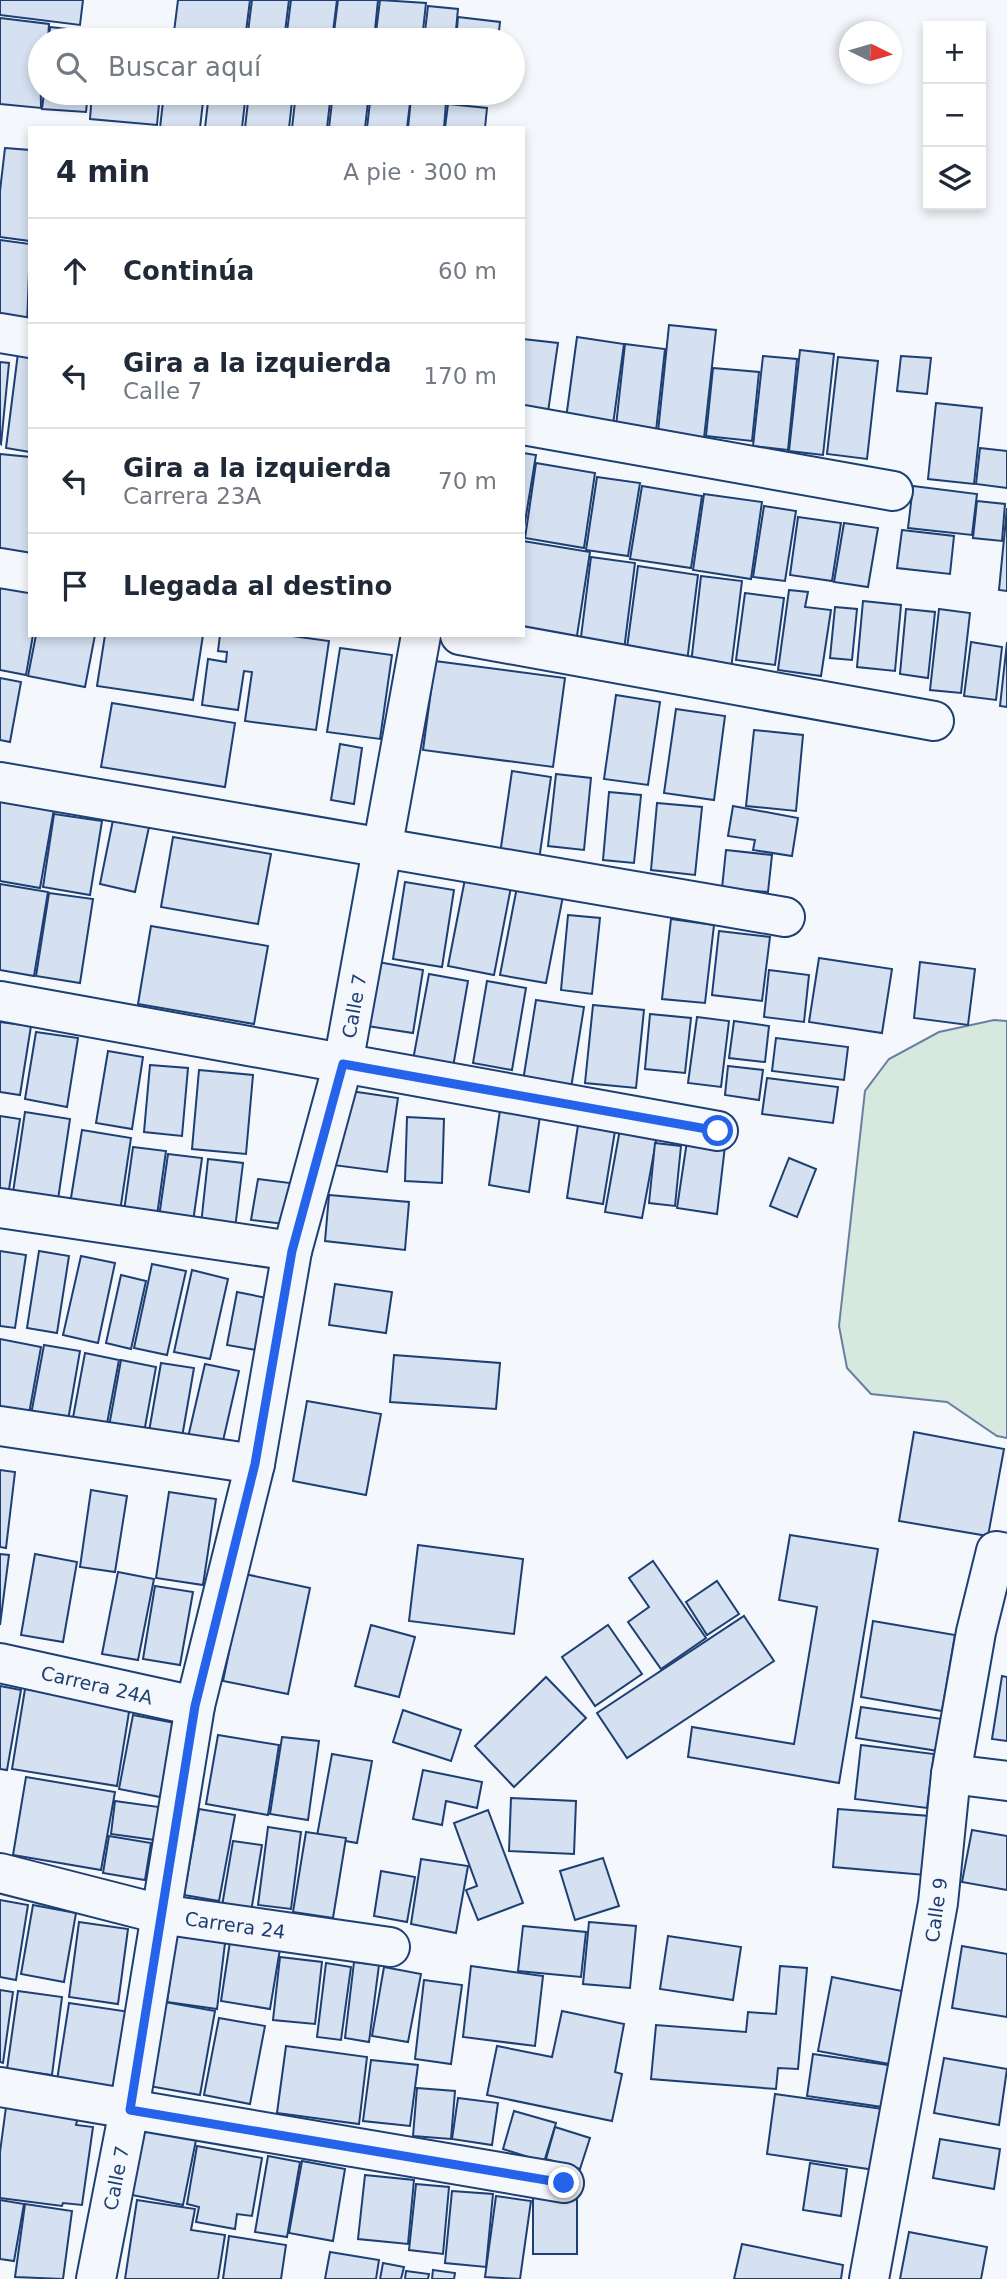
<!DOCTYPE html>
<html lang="es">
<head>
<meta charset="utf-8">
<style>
	body { margin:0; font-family:"DejaVu Sans",sans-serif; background:#f6f6f7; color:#1f2937 }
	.controls { position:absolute; right:21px; top:21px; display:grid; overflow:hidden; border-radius:0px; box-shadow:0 4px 10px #0003 }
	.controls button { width:63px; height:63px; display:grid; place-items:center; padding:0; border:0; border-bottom:2px solid #e0e1e3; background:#fff; color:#1f2937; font:35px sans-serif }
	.compass { position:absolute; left:839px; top:21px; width:63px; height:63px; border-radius:50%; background:#fff; box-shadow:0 4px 10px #0003; rotate:95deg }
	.stop { position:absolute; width:21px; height:21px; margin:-16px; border:5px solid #2563eb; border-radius:50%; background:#fff }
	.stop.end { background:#2563eb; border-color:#fff; box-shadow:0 2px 7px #0008 }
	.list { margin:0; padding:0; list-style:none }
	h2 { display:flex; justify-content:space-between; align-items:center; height:91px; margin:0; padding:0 28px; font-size:30px }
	h2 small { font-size:23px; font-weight:400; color:#747a83 }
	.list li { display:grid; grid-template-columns:46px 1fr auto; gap:21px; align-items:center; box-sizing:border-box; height:105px; padding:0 28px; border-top:2px solid #e0e1e3 }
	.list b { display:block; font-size:26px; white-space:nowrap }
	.list p { margin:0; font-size:23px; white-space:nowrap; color:#747a83 }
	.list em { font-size:23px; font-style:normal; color:#747a83 }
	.icon { flex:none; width:38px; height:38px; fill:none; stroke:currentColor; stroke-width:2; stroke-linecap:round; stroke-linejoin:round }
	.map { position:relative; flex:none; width:1007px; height:2279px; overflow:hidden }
	.search { position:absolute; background:#fff; box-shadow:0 4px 10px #0003; left:28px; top:28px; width:497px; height:77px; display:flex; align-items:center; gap:18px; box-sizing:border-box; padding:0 24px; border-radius:38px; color:#747a83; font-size:26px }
	.panel { position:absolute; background:#fff; box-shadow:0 4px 10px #0003; left:28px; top:126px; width:497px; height:511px; border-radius:0px }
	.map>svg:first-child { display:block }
	.green { fill:#d7e8df; stroke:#687fa3; stroke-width:2 }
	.building { fill:#d5e0f0; stroke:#1d3f73; stroke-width:2 }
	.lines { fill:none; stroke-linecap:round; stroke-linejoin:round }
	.street-casing { stroke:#1d3f73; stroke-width:42 }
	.street { stroke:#f4f7fb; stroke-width:38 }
	.route { stroke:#2563eb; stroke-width:9 }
	.labels { text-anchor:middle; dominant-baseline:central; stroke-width:5; stroke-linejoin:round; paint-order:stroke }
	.street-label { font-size:19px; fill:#1d3f73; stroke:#f4f7fb }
</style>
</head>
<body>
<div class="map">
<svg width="1007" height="2279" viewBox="0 0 1007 2279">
	<rect width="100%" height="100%" fill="#f4f7fb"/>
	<path class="green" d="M994,1020L1007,1021V1438L997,1436L947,1402L871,1394L847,1368L839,1326L865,1091L889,1059L939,1032Z"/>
	<g class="building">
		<path d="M0,0H83L80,25L0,15Z"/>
		<path d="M178,0H250L245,40H173Z"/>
		<path d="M252,0H289L284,40H247Z"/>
		<path d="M291,0H337L332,40H286Z"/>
		<path d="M338,0H378L374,40H333Z"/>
		<path d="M380,0L426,3L422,40H375Z"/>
		<path d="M428,6L458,9L455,40H424Z"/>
		<path d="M458,17L500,22L498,40H456Z"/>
		<path d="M0,18L49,24L48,40H40L41,108L0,104Z"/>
		<path d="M50,27L94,32L93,40H49Z"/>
		<path d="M44,93H88L86,112L42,109Z"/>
		<path d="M92,93H160L157,125L90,119Z"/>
		<path d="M164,93H204L200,128H160Z"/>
		<path d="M209,93H246L242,128H205Z"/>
		<path d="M249,93H293L289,128H245Z"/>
		<path d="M296,93H331L327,128H292Z"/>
		<path d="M333,93H369L365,128H329Z"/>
		<path d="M371,93L411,95L407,128H367Z"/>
		<path d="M418,93H449L448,99Z"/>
		<path d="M411,99L446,103L444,128H408Z"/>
		<path d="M448,104L487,108L485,128H445Z"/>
		<path d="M5,148L30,150V241L0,237V191Z"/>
		<path d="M0,240L30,244L27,326L0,323Z"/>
		<path d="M669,325L716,330L704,438L658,432Z"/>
		<path d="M577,337L624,344L612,432L565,426Z"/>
		<path d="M523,339L558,343L547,419L523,416Z"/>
		<path d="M625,344L665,349L656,431L616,426Z"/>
		<path d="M800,350L834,354L823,455L789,451Z"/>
		<path d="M18,353L30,355V452L6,448Z"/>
		<path d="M763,356L797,359L788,450L753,446Z"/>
		<path d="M901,356L931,358L927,394L897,391Z"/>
		<path d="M838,357L878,361L867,459L827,454Z"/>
		<path d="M0,362L9,363L1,444L0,443Z"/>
		<path d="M713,368L759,372L752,441L706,436Z"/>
		<path d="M936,403L982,408L974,484L928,479Z"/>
		<path d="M980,448L1007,451V488L976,484Z"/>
		<path d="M523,453L536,455L523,534Z"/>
		<path d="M0,454L30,457V553L0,550Z"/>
		<path d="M536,463L595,473L584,548L525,538Z"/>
		<path d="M597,477L640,483L628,556L586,550Z"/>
		<path d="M642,486L702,496L691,568L630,559Z"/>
		<path d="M913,486L977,494L972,535L908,528Z"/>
		<path d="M704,494L762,502L751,579L693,570Z"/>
		<path d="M977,501L1005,504L1002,541L973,538Z"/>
		<path d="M764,506L796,511L785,581L753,577Z"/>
		<path d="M1007,508V591L999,590Z"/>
		<path d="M798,517L841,523L832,581L790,575Z"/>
		<path d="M844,523L878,528L868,587L834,582Z"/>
		<path d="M902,530L954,536L950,574L897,568Z"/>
		<path d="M523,541L590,552L576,642L523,634Z"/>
		<path d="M591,557L635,563L624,650L580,645Z"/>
		<path d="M638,566L698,575L687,662L626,655Z"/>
		<path d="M3,575L30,581V635H33L26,675L0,670V591Z"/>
		<path d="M701,576L742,581L731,669L691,664Z"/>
		<path d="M789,590L808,592L805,607L831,610L821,676L778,670Z"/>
		<path d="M745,593L784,598L775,665L736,660Z"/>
		<path d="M863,601L901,605L895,671L857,667Z"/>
		<path d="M835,607L857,609L852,660L830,658Z"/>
		<path d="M906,609L935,612L928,678L900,674Z"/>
		<path d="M939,609L970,613L961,693L930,690Z"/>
		<path d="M36,635H95L85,687L28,676Z"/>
		<path d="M105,635H203L193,700L97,686Z"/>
		<path d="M220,635H285L329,641L316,730L245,721L252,672L244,671L238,710L202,705L208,659L226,662L227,652L218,651Z"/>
		<path d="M971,642L1002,647L996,700L964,696Z"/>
		<path d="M1007,642V707L1000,706Z"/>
		<path d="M340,648L392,655L380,739L327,732Z"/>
		<path d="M435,661L565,678L553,767L423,750Z"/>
		<path d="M0,678L21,682L10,742L0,740Z"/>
		<path d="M616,695L660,702L648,785L604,779Z"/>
		<path d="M112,703L235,723L225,787L101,767Z"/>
		<path d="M676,709L725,716L714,800L664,793Z"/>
		<path d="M754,730L803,735L796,811L746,806Z"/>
		<path d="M340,744L362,748L354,804L331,800Z"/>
		<path d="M512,771L551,777L539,860L500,854Z"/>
		<path d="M556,774L591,778L584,850L548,846Z"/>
		<path d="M609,792L641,795L634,863L603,860Z"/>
		<path d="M0,800L54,809L40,888L0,881Z"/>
		<path d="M657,803L702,807L695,875L651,870Z"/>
		<path d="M733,806L798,818L792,856L753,850L755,840L728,836Z"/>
		<path d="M54,814L102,821L90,895L43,887Z"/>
		<path d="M113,820L149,827L135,892L100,884Z"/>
		<path d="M173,837L271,854L258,924L161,907Z"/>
		<path d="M726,850L772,855L768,892L722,888Z"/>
		<path d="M465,879L511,887L494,975L448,966Z"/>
		<path d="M405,882L454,890L442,967L393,959Z"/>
		<path d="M0,884L48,892L34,976L0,970Z"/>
		<path d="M517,887L563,896L546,983L500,975Z"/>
		<path d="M49,893L93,899L80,983L36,976Z"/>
		<path d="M568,915L600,918L592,994L561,990Z"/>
		<path d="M671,919L714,925L705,1003L662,999Z"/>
		<path d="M151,926L268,946L254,1024L138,1004Z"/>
		<path d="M719,931L770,937L762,1001L712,995Z"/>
		<path d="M819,958L892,969L882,1033L809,1022Z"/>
		<path d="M378,962L423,970L413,1033L367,1026Z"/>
		<path d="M920,962L975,969L968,1025L914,1018Z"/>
		<path d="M769,970L809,975L804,1022L764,1017Z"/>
		<path d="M429,974L468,981L453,1067L413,1060Z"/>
		<path d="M487,981L526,988L512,1070L473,1063Z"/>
		<path d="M536,1000L584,1007L571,1088L523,1081Z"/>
		<path d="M593,1005L644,1010L636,1088L585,1083Z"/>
		<path d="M650,1014L691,1018L685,1073L645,1069Z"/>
		<path d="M697,1017L729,1021L721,1087L688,1083Z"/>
		<path d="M734,1021L769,1026L765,1062L729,1058Z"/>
		<path d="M0,1022L31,1026L20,1095L0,1092Z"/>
		<path d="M36,1032L78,1038L67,1107L25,1099Z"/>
		<path d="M776,1038L848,1047L844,1080L772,1071Z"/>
		<path d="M108,1051L143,1057L132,1129L96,1123Z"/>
		<path d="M150,1065L188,1068L182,1136L144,1132Z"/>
		<path d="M728,1066L763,1070L759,1100L725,1095Z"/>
		<path d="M199,1070L253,1075L246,1154L192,1149Z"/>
		<path d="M767,1078L838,1087L833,1123L762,1114Z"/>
		<path d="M344,1090L398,1098L387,1172L333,1165Z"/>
		<path d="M500,1110L540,1116L529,1192L489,1185Z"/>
		<path d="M25,1112L70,1119L57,1206L12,1199Z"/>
		<path d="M0,1116L20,1119L8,1196L0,1195Z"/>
		<path d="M407,1117L444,1119L442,1183L405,1181Z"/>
		<path d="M578,1125L615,1131L603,1204L567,1198Z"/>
		<path d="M620,1129L657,1136L642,1218L605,1212Z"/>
		<path d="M82,1130L131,1138L119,1218L69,1210Z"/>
		<path d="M687,1141L725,1146L717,1214L677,1208Z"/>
		<path d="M655,1143L681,1146L675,1206L649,1203Z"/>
		<path d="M133,1147L166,1151L156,1223L123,1218Z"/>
		<path d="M168,1154L202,1158L192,1229L158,1224Z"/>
		<path d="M789,1158L816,1169L797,1217L770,1206Z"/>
		<path d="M208,1159L243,1163L234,1237L200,1234Z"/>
		<path d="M258,1179L298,1184L292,1225L251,1220Z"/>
		<path d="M329,1195L409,1202L405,1250L325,1241Z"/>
		<path d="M0,1251L26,1255L15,1328L0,1326Z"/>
		<path d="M39,1251L69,1256L57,1333L27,1328Z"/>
		<path d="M81,1256L115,1263L98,1343L63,1335Z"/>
		<path d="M152,1264L186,1271L167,1355L134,1348Z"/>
		<path d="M192,1270L228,1279L210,1359L174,1352Z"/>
		<path d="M121,1275L146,1281L131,1349L106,1343Z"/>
		<path d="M335,1284L392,1292L386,1333L329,1325Z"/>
		<path d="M237,1292L272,1299L262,1351L227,1345Z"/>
		<path d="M0,1339L41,1347L27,1425L0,1420Z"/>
		<path d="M44,1345L80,1351L67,1426L30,1420Z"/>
		<path d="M85,1353L119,1360L106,1429L72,1423Z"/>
		<path d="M394,1355L500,1363L496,1409L390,1402Z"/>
		<path d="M121,1360L156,1367L143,1438L108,1432Z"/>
		<path d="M161,1363L194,1368L181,1443L148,1437Z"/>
		<path d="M205,1364L239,1371L220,1454L186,1446Z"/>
		<path d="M307,1401L381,1414L366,1495L293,1481Z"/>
		<path d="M914,1432L1004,1449L988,1536L899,1521Z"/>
		<path d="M0,1470L15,1472L6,1548L0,1547Z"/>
		<path d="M91,1490L127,1496L115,1572L80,1567Z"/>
		<path d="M169,1492L216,1499L203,1585L156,1578Z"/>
		<path d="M790,1535L878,1549L839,1783L688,1757L692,1727L794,1744L817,1607L779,1600Z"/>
		<path d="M418,1545L523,1559L514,1634L409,1621Z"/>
		<path d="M0,1554L9,1555L0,1625Z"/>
		<path d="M35,1554L77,1562L63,1642L21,1635Z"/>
		<path d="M653,1561L706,1638L661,1669L628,1622L649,1607L629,1578Z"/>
		<path d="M118,1572L154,1579L138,1660L102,1654Z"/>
		<path d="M245,1574L310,1588L288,1694L223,1681Z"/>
		<path d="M717,1581L739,1614L707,1635L686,1602Z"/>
		<path d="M155,1586L193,1592L180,1665L143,1659Z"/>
		<path d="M744,1616L774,1661L627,1758L597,1713Z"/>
		<path d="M873,1621L955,1635L942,1711L861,1697Z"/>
		<path d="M371,1625L415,1637L399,1697L355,1686Z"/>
		<path d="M608,1625L642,1674L595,1706L562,1657Z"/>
		<path d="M1002,1676L1007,1677V1741L992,1739Z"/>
		<path d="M546,1677L586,1718L514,1787L475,1746Z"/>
		<path d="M0,1686L21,1690L7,1770L0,1769Z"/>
		<path d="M25,1689L130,1706L117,1786L12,1769Z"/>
		<path d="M861,1707L942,1719L938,1751L856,1738Z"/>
		<path d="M403,1710L461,1730L451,1761L393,1742Z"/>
		<path d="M133,1715L175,1723L160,1797L119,1789Z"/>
		<path d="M218,1735L279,1745L268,1815L206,1804Z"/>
		<path d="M282,1737L319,1741L308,1820L270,1814Z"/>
		<path d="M861,1745L934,1754L927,1808L855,1799Z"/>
		<path d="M332,1754L372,1761L357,1843L317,1836Z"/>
		<path d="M423,1770L482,1782L477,1808L446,1801L442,1825L413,1819Z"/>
		<path d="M26,1777L115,1792L101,1870L13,1855Z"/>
		<path d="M511,1798L576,1801L574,1854L509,1851Z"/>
		<path d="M115,1801L159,1807L155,1840L111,1834Z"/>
		<path d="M199,1809L235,1815L219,1901L184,1895Z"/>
		<path d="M838,1809L930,1816L925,1875L833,1867Z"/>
		<path d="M488,1810L523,1903L478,1920L466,1890L477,1886L454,1823Z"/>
		<path d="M268,1827L301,1832L291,1909L258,1905Z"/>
		<path d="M972,1830L1007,1836V1890L962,1882Z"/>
		<path d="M306,1832L346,1838L333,1918L293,1912Z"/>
		<path d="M109,1836L151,1843L145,1880L103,1873Z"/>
		<path d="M233,1841L262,1845L251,1912L222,1906Z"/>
		<path d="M603,1858L619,1906L575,1920L560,1871Z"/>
		<path d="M421,1859L468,1866L456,1933L411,1924Z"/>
		<path d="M381,1871L415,1877L407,1922L374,1916Z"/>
		<path d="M0,1900L28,1905L16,1980L0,1977Z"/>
		<path d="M33,1905L76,1913L64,1982L21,1974Z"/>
		<path d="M79,1922L128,1929L118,2004L69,1997Z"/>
		<path d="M589,1922L636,1926L630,1988L583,1984Z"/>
		<path d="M523,1926L586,1932L581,1977L518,1971Z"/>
		<path d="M231,1935L281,1943L270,2009L221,2001Z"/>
		<path d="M176,1936L225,1943L217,2009L167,2002Z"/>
		<path d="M668,1936L741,1947L733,2000L660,1989Z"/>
		<path d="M962,1946L1007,1954V2017L952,2008Z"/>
		<path d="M280,1957L322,1962L315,2024L273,2020Z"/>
		<path d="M354,1962L379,1965L369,2042L345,2038Z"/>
		<path d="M326,1963L351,1967L341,2040L317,2037Z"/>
		<path d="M471,1966L543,1976L535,2046L463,2037Z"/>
		<path d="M780,1966L807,1968L798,2069L778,2068L776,2089L651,2079L656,2025L746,2032L748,2012L776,2014Z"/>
		<path d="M384,1967L421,1974L408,2042L372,2036Z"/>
		<path d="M832,1977L902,1991L889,2064L818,2051Z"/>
		<path d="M424,1980L462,1985L451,2064L415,2059Z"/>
		<path d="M0,1990L13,1992L3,2063L0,2062Z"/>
		<path d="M18,1991L62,1997L52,2075L7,2069Z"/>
		<path d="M165,2002L215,2011L200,2095L149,2086Z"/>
		<path d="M69,2003L130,2012L115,2103L55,2093Z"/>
		<path d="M562,2011L624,2024L615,2072L622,2074L612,2121L487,2095L497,2046L552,2057Z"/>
		<path d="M219,2018L265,2026L250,2104L204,2095Z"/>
		<path d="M286,2046L367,2057L359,2124L277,2113Z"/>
		<path d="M813,2054L895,2066L889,2108L807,2096Z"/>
		<path d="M944,2058L1007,2069L999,2125L934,2113Z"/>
		<path d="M371,2060L418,2065L410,2126L363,2121Z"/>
		<path d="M417,2088L455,2091L451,2139L413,2136Z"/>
		<path d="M775,2094L883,2109L875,2170L767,2154Z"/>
		<path d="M458,2098L498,2103L492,2145L452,2139Z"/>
		<path d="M6,2107L78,2117L76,2125L93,2127L82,2205L63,2203L62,2206L0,2198V2152Z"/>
		<path d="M514,2111L556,2123L544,2162L503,2149Z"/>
		<path d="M147,2119L198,2130L183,2205L132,2195Z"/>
		<path d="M555,2127L590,2138L580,2169L546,2159Z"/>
		<path d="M940,2139L1000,2149L994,2189L933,2178Z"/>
		<path d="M197,2146L262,2158L252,2216L237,2214L235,2229L196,2222L199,2207L187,2204Z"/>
		<path d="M268,2156L300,2162L287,2237L255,2232Z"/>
		<path d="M302,2161L345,2169L333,2241L289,2233Z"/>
		<path d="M810,2163L847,2169L841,2216L803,2210Z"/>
		<path d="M365,2175L414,2180L408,2244L358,2239Z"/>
		<path d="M416,2184L449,2187L443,2254L409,2250Z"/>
		<path d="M452,2191L493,2194L486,2267L445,2263Z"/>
		<path d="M496,2196L531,2201L520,2279L485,2277Z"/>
		<path d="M577,2197V2254H533V2198Z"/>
		<path d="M0,2200L24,2204L14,2261L0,2259Z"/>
		<path d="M137,2200L195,2209L191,2230L225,2235L218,2279H125Z"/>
		<path d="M25,2204L72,2211L63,2279L15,2277Z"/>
		<path d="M909,2232L987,2247L981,2279H900Z"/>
		<path d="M229,2236L286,2245L281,2279H223Z"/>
		<path d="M742,2244L843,2265L841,2279H734Z"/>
		<path d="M330,2252L379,2260L376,2279H325Z"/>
		<path d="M383,2263L404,2267L401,2279H380Z"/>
		<path d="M433,2270L455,2273L454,2279H432Z"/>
		<path d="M406,2271L429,2274L428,2279H405Z"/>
	</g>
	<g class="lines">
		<defs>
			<g id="street">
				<path d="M0,333L30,338"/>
				<path d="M523,425L893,491"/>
				<path d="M0,568L30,573"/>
				<path d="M460,635L934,721"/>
				<path d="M0,782L785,917"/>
				<path d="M0,1001L718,1131"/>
				<path d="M0,1208L292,1251"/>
				<path d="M0,1426L255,1464"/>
				<path d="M0,1663L195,1706"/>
				<path d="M951,1774L1007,1781"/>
				<path d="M0,1873L160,1914L390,1947"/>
				<path d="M0,2087L564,2183"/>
				<path d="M96,2279L129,2110L195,1706L255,1464L292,1251L343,1064L421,635"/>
				<path d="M869,2279L938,1903L951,1774L976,1632L996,1551L1007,1553"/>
			</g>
		</defs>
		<use href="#street" class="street-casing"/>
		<use href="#street" class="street"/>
	</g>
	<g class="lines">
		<path class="route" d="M564,2183L130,2110L195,1706L255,1464L292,1251L343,1064L718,1131"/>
	</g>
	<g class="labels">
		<g class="street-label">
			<text transform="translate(354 1006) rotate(-80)">Calle 7</text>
			<text transform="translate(97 1685) rotate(13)">Carrera 24A</text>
			<text transform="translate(936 1910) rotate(-82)">Calle 9</text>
			<text transform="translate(235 1925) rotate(8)">Carrera 24</text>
			<text transform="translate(116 2178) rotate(-79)">Calle 7</text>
		</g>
	</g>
</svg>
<div class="controls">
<button>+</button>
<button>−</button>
<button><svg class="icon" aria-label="layers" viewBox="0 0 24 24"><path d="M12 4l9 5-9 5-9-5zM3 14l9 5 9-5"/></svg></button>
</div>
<svg class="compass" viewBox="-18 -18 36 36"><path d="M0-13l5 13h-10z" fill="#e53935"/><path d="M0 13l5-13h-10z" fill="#747a83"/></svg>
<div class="stop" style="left:718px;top:1131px"></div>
<div class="stop end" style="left:564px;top:2183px"></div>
<div class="search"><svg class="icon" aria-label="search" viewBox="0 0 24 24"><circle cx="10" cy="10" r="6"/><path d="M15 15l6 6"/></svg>Buscar aquí</div>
<section class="panel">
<h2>4 min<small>A pie · 300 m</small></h2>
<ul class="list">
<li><svg class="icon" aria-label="ahead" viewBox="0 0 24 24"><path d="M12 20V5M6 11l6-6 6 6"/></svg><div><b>Continúa</b></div><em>60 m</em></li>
<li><svg class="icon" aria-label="left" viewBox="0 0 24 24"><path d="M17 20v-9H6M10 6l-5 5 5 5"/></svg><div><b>Gira a la izquierda</b><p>Calle 7</p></div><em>170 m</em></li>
<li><svg class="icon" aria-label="left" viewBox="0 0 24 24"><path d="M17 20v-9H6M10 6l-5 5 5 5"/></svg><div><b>Gira a la izquierda</b><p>Carrera 23A</p></div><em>70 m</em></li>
<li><svg class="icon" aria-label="arrive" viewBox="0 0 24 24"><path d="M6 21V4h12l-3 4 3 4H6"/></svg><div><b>Llegada al destino</b></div></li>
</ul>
</section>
</div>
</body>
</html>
